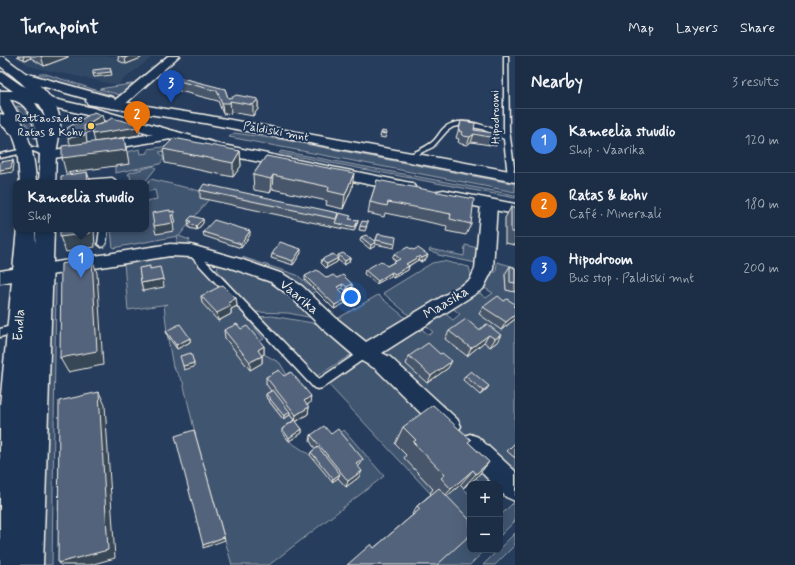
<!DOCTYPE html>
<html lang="en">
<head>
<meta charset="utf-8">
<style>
	body { margin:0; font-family:Mynerve,sans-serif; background:#293a51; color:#f1f3f6 }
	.controls { position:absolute; right:12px; bottom:12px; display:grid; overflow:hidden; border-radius:8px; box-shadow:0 4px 16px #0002 }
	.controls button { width:36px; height:36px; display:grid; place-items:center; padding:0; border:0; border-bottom:1px solid #3a4a5f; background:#1c2e46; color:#f1f3f6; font:20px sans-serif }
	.you { position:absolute; left:351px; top:241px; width:14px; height:14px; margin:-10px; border:3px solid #fff; border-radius:50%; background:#1a73e8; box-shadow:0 0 0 6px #1a73e833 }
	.badge { display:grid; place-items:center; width:26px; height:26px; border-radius:50%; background:#e797bd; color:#fff; font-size:13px; font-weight:700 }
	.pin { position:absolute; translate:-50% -33px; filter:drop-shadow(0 1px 2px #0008) }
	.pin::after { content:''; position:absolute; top:21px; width:14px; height:12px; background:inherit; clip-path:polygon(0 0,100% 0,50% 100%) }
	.popup { position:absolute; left:13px; top:124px; width:136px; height:52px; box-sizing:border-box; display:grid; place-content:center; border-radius:8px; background:#1c2e46; filter:drop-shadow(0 1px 3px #0005); font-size:13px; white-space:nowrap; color:#a0a8b3 }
	.popup b { font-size:15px; color:#f1f3f6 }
	.popup::after { content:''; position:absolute; left:50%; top:100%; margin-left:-8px; border:8px solid transparent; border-top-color:#1c2e46 }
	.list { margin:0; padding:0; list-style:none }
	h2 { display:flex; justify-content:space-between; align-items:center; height:52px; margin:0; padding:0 16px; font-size:17px }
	h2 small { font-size:13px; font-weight:400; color:#a0a8b3 }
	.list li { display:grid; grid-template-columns:26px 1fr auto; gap:12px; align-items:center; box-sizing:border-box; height:64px; padding:0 16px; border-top:1px solid #3a4a5f }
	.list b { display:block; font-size:15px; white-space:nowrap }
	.list p { margin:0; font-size:13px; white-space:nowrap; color:#a0a8b3 }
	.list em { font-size:13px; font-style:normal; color:#a0a8b3 }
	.map { position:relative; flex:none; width:515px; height:509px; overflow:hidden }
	header { display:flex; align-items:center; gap:24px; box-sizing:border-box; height:56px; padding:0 20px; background:#1c2e46; border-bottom:1px solid #3a4a5f }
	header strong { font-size:19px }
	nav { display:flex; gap:22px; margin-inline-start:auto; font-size:14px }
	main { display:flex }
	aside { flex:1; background:#1c2e46 }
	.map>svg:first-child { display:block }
	.built { fill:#334966 }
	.green { fill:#40546f; stroke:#9aa2ac }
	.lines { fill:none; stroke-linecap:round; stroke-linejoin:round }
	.lane-casing { stroke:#f4f1e8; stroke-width:3 }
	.street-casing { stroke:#f4f1e8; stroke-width:3 }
	.secondary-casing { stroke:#f4f1e8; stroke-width:3 }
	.primary-casing { stroke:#f4f1e8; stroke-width:3 }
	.lane { fill:#1d3557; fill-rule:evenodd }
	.street { fill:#1d3557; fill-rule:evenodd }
	.secondary { fill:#1d3557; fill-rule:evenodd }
	.primary { fill:#1d3557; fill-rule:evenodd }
	.wall { fill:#47566a; stroke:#f4f1e8 }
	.shaded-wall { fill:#394656; stroke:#f4f1e8 }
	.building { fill:#52647b; stroke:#f4f1e8 }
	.poi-dot { fill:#ffd166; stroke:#1d3557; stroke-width:1.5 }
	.labels { text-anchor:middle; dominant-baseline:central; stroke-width:4; stroke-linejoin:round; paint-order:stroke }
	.far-street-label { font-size:12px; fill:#f4f1e8; stroke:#1d3557 }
	.far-poi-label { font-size:12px; fill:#f4f1e8; stroke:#1d3557; text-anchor:end }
	.street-label { font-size:14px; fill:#f4f1e8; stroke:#1d3557 }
</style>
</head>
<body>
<header>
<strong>Turnpoint</strong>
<nav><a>Map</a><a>Layers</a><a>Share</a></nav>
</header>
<main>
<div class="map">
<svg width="515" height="509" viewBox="0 0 515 509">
	<rect width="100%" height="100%" fill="#263d5d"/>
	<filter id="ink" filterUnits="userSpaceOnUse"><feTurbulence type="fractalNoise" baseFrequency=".025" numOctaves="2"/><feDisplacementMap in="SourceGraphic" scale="8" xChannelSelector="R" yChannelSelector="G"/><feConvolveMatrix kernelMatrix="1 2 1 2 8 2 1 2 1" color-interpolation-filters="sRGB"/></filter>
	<g filter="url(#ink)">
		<path class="built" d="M153,0L117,29L33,11L14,1Z"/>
		<g class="green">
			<path d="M40,18H46L114,40L87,35L35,19Z"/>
			<path d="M131,28L133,29L120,39L99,33Z"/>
			<path d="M16,50L23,51C32,61 37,70 35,83Z"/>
			<path d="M234,77L284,84L515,128V136L229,81Z"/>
			<path d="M169,90V95L159,96L162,99L164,103L160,108L115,117V110L129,108L127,96L140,93L141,98L148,97V93Z"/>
			<path d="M281,95L515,139V142L279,97Z"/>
			<path d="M153,110L156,112L144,127H131L130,119H128L129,117Z"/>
			<path d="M151,123L204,136L209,143L179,180L190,184L188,188L176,187L178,180L113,192L111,173H146V145L157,143L155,134L146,136V128Z"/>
			<path d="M465,189L478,192L476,207L438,199L437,197L429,195L430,193L464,200Z"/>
			<path d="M180,199L194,203L224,236L218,265L231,258L228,254L237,250L264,283L256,287L225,282L250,313L258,301L264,298L280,307L290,324L266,342L283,363L290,359L295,366L282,376L289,385L310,399L344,374L384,420L269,509H232L195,377L183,326L173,311L167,277L164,249L168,248L128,254L124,207Z"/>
			<path d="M242,201L297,219L316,235L309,239L240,204Z"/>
			<path d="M443,205L469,211L472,223L411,261L383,237L432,207Z"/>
			<path d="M497,206L515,211V220L505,219L506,234L515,236V263L501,274L515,263V388L507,395L515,402V424L378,296L418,270L429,279L433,276L423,267L442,255L453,264L460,258L451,251L477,235L486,242L493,237L483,231L493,216H496Z"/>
			<path d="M219,208L277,227L318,263L288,257L252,256L217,213Z"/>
			<path d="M56,228L52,509H43L52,229Z"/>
			<path d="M378,239L407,263L370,286H364L335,264Z"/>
			<path d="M272,260L324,269L354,297L314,322L256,261Z"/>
			<path d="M361,304L367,310L374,305L490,423L485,428H482L456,402L407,400L434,434L430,437L327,327Z"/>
			<path d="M460,429L470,439V494H485L470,509H437L439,447Z"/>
			<path d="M514,446L515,465L500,480V460Z"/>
			<path d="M515,477V489L495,509H483L498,494H500V492Z"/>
		</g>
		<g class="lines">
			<defs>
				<g id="lane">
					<path d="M504,0H508L509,74L514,111L513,121H509L508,120L504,83L482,73L467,70H458L453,71L447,75L433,91L410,102H406V100C414,96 423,93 431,87C437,83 439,76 445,71C461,59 488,70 504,78Z"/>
					<path d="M33,91L40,93L51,99L48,101L33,95L0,102V98Z"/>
					<path d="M112,122L115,124V127H69L72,125Z"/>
					<path d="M100,173H108L106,188L102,191L98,188Z"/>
					<path d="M191,192L194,193L319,323L362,294L365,293L368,294L370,297L368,300L322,332L318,333L314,332L188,197L187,195Z"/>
					<path d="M18,268L21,269L23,272L21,275L0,281V273Z"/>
				</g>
				<g id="street">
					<path d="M168,0H179L122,51H114L112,48L114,45Z"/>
					<path d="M172,75L177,76L178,79L177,82L48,103L43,102L41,99L43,96L48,95Z"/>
					<path d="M489,143L494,145L497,148L493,213L483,233L382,297L390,301L457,363L461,370L457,377L449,381L441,377L376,313L358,303L322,272L290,240L271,226L228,211L191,201L170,200L0,227V215L170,188L191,189L240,203L283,218L302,230L336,262L366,286L470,224L475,213L481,148L484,145Z"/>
					<path d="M470,378L478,381L515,415V445L506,441L500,435V428H493L462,397L458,389L462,381Z"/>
				</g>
				<g id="secondary">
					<path d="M0,16L4,17L21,29L35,35L36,39L93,52L223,89L406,126L412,127L415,131L412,135L406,136L221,98L83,58L35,47L46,64L56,99L54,102L48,104L42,102L40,99C37,84 34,51 16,45C11,43 5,44 0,43V35H13L0,26Z"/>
					<path d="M21,16L114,42L115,45L204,59L515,116V126L204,67L93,49L88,48L86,45L87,43L17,23L15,20L17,17Z"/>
					<path d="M0,58C11,60 22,69 28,78L26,81C14,84 9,74 0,68Z"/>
					<path d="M444,134L515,148V158L438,143L435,139L438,135Z"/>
				</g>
				<g id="primary">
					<path d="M0,0L4,1C25,17 57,37 60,65C61,77 57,87 56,99C55,108 56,118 55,127H39C40,118 39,108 40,99C41,91 45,83 46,75C48,45 21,26 0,10Z"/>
					<path d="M0,35L5,36C24,64 35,93 36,127H20L17,91L10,70L0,50Z"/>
					<path d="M17,173H35V188L36,173H54L43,509H0V349Z"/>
				</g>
			</defs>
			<use href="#lane" class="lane-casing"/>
			<use href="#street" class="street-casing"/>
			<use href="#secondary" class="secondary-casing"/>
			<use href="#primary" class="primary-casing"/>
			<use href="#lane" class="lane"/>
			<use href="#street" class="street"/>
			<use href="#secondary" class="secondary"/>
			<use href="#primary" class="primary"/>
		</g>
		<g class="wall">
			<path d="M17,0H68V1L44,10L31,2L25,4Z"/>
			<path d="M118,0H141V2L126,8L119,5Z"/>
			<path d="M167,22L225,33L228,42L258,43V53L253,60L231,56V57L223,58L218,45L168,32Z"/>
			<path d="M461,65L474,74L499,83L496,90L471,86L467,89L461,88L458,86L459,83L456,82Z"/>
			<path d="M387,76L385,82L380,81L381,77Z"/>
			<path d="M163,93L240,95L241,110L233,121L165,107Z"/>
			<path d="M266,100L352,132L343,153L326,149L327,145L272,133L270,137L254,134L253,119Z"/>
			<path d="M377,124L471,168L466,179L446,175L447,170L385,157L384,161L368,157L370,146Z"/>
			<path d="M200,134L338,157L337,162L358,164L357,168L354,175L334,171L200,142Z"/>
			<path d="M511,151L515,152V189L505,187V162Z"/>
			<path d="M203,163V167L197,174L189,172L188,164Z"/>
			<path d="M360,170H367L365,175L359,174Z"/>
			<path d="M203,176L250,179L241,192L204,180Z"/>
			<path d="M378,178L395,188L394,192L375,188V190L370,193L360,185L361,181L375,186Z"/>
			<path d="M413,194L426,203L421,206L418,204L409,210L408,214L393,222L391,220L376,228L364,218L365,214L387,210L396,205L392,202L394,198Z"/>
			<path d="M301,197L293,209L271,202L272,198Z"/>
			<path d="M338,199L350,202L349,206L344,209L338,204L337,206L326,212L321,207L322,203L338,202Z"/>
			<path d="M510,210L515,212V236L506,234L505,218Z"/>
			<path d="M305,220L327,222H337L352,228V232L346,235L342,232L339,233L347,246L334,253L305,224Z"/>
			<path d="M201,240L236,242L237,250L231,253V258L218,265L202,247Z"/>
			<path d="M483,251H513L515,252V263L501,274L479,258Z"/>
			<path d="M487,268L497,286L490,291L484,286L467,300L445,283L449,275L479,274Z"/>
			<path d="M241,273L264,290V298L262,299V307L250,314L225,282L224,274Z"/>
			<path d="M166,275L190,282V286L177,293L167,279Z"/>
			<path d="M409,300L448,312L427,327L406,308Z"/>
			<path d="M284,320L310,347L307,349L309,351L308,358L296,366L302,373V377L289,385L282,376V373L294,364L290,359L283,363L266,341V338L271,335L266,328V321Z"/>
			<path d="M465,320L487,333L480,339L463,324Z"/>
			<path d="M403,371L469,387L489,406L476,422L463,432L460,429L447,440L374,492L413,459L412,458L417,450L431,438L430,437L433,433L404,402L406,399L395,388Z"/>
			<path d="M331,378L363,403L360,409L358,410L359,421L346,431L338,422L332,426L310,399L311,396L315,393L310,385L311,379Z"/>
			<path d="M515,387V402L507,395Z"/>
		</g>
		<g class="shaded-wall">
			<path d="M23,0H30L31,2L25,4Z"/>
			<path d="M41,0H68V1L44,10Z"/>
			<path d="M129,0H141V2L126,8L125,2Z"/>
			<path d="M110,12L112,19L94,21L93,18Z"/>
			<path d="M258,43V53L253,60V49Z"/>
			<path d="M230,45L231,57L223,58L222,47Z"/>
			<path d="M102,59L104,66L86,78L87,87L71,90L68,82L84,70Z"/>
			<path d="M139,69L140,76L139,79L95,86L93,78Z"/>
			<path d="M474,78L471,86L467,89L470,81Z"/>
			<path d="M124,82L127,96L129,108L66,117L62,102Z"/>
			<path d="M240,95L241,110L233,121V107Z"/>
			<path d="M13,104L14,108L13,116L0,118V114Z"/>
			<path d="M87,116L91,127H88Z"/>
			<path d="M354,117L352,132L343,153L345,139Z"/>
			<path d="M273,119L272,133L270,137L271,123Z"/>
			<path d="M171,159H174L176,167H173L174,175L156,178L154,170Z"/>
			<path d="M203,163V167L197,174L196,170Z"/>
			<path d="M90,173H94L95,191L66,196L60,181Z"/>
			<path d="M250,175V179L241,192V188Z"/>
			<path d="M376,186L375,190L370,193L371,189Z"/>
			<path d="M301,193V197L293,209V205Z"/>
			<path d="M428,199L426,203L421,206L422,202Z"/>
			<path d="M420,200L418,204L405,212L406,208Z"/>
			<path d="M92,202L97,217L103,309L68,316L60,302Z"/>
			<path d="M338,202L337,206L326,212L327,208Z"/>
			<path d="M350,202L349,206L344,209L345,205Z"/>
			<path d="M409,210L408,214L393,222L395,218Z"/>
			<path d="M392,216L391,220L376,228L378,225Z"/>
			<path d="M163,223L164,231L143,235L141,227Z"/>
			<path d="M343,228L342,232L336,235L337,231Z"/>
			<path d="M352,228V232L346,235L347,231Z"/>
			<path d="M236,242L237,250L231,253V258L218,265L217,257L228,247Z"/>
			<path d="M348,242L347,246L334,253L335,249Z"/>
			<path d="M515,259V263L501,274L506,266Z"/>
			<path d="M489,279L484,286L467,300L471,292Z"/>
			<path d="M501,279L497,286L490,291L495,283Z"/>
			<path d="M190,282V286L177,293L176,289Z"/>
			<path d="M264,290V298L258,301V294Z"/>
			<path d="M262,300V307L250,314V306Z"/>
			<path d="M452,305L448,312L427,327L431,320Z"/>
			<path d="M194,307V311L184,314L183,310Z"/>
			<path d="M489,330L487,333L480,339L483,335Z"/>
			<path d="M99,336L105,349L115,502L90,509H61L58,507Z"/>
			<path d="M311,340L310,347L303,352L304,345Z"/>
			<path d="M309,351L308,358L295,366L296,359Z"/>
			<path d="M290,356V359L283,363L284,360Z"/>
			<path d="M302,373V377L289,385V382Z"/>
			<path d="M363,403L360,409L353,414L356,408Z"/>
			<path d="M489,406L476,422L463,432L476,418Z"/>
			<path d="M473,414L460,429L439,447L451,433Z"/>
			<path d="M362,415L359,421L346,431L348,425Z"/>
			<path d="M340,418L338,422L332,426L333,423Z"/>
			<path d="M224,481L225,484L203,492V489Z"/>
		</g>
		<g class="building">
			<path d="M121,0H129L125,2Z"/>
			<path d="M110,12L111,16L93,18V14Z"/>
			<path d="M170,19L225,33L228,42L233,41L236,39L258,43L253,49L230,45V47H222L217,35L167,22Z"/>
			<path d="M94,56L102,59L84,70L85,79L68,82L67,72Z"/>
			<path d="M112,62L139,69L138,71L93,78L91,70L102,68Z"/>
			<path d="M461,65L475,67L474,74L499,78V83L474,78L470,81L463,80L461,78L462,76L459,75Z"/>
			<path d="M382,75L387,76L386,78L381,77Z"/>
			<path d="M124,82L126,94L62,102V90Z"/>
			<path d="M174,82L240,95L233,107L163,93Z"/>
			<path d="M266,100L354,117L345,139L328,135L329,131L273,119L271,123L253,119Z"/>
			<path d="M13,104L11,112L0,114V106Z"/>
			<path d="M87,116L88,127H61V120Z"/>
			<path d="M377,124L474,143L471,168L450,163L451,158L388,146L387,150L370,146Z"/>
			<path d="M204,128L338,157L336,163L200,134Z"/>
			<path d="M511,151L515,152V176H511Z"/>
			<path d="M170,154V156L174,155V159H171L173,167L154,170L152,157Z"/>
			<path d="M339,157L351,160L349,163L358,164L355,171L335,167Z"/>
			<path d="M192,160L203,163L196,170L189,168L191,165L188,164Z"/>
			<path d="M214,164L250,175L241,188L203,176Z"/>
			<path d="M362,165L368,166L366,171L360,170Z"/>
			<path d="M60,173H90V177L60,181Z"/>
			<path d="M378,178L396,181L395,188L376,184Z"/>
			<path d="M366,179L376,186L371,189L361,181Z"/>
			<path d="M280,186L301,193L293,205L272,198Z"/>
			<path d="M408,191L413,194L418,192L428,199L422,202L420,200L406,208L409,210L395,218L392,216L378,225L365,214L381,205L387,210L400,203L394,198Z"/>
			<path d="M343,197L350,202L345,205L338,199Z"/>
			<path d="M333,198L338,202L327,208L322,203Z"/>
			<path d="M92,202L97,295L60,302L61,208Z"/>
			<path d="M150,210V213L160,211L163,223L141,227L139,212Z"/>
			<path d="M510,210L515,212V227L510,226Z"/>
			<path d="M317,214L327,222L333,219L337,222L343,219L352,228L347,231L343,228L337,231L348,242L335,249L305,220Z"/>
			<path d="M223,229L236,242L228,247L231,250L217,257L201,240Z"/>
			<path d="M498,240L504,245L507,243L515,248L513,250L515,252V259L506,266L483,251Z"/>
			<path d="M466,263L479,274L487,268L501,279L495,283L489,279L471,292L449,275Z"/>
			<path d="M180,268L190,282L176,289L166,275Z"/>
			<path d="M237,268L241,273L247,270L264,290L258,294L262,300L250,306L224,274Z"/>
			<path d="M428,287L440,298L442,297L452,305L431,320L409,300Z"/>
			<path d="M191,297L194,307L183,310L180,300Z"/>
			<path d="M279,314L284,320L291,316L311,340L304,345L309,351L296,359L266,321Z"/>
			<path d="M471,315L489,330L483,335L465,320Z"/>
			<path d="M273,334L290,356L284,360L266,338Z"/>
			<path d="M99,336L108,494L58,507L59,345Z"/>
			<path d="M433,349L471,384L468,386L489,406L476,418L473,414L451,433L441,422L445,419L413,386L416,384L403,371Z"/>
			<path d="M295,364L302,373L289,382L282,373Z"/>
			<path d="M324,370L331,378L338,373L363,403L356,408L362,415L348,425L311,379Z"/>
			<path d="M194,374L224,481L203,489L175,380Z"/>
			<path d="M318,391L340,418L333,423L311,396Z"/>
			<path d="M439,432L470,464V479L437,509H347L371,488L374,492L420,453L417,450Z"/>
		</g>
	</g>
	<circle class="poi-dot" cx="91" cy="70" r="4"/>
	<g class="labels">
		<g class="far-street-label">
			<text transform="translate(496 61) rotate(-91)">Hipodroomi</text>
			<text transform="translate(276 76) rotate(10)">Paldiski mnt</text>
		</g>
		<g class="far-poi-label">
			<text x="83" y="63">Rattaosad.ee<tspan x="83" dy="14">Ratas &amp; Kohv</tspan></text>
		</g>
		<g class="street-label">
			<text transform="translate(299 241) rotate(40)">Vaarika</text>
			<text transform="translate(446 247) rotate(-31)">Maasika</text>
			<text transform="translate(19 269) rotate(-86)">Endla</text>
		</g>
	</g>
</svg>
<div class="controls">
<button>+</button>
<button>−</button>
</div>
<div class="you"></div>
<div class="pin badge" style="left:81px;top:222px;background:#3f7fe0">1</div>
<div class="popup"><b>Kameelia stuudio</b>Shop</div>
<div class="pin badge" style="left:137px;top:78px;background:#e8710a">2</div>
<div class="pin badge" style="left:171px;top:47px;background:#1a4fb4">3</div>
</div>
<aside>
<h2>Nearby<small>3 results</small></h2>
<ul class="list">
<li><span class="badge" style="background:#3f7fe0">1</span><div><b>Kameelia stuudio</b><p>Shop · Vaarika</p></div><em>120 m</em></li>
<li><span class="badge" style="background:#e8710a">2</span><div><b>Ratas &amp; kohv</b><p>Café · Mineraali</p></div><em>180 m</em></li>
<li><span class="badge" style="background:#1a4fb4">3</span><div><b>Hipodroom</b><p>Bus stop · Paldiski mnt</p></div><em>200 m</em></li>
</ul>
</aside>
</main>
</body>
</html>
